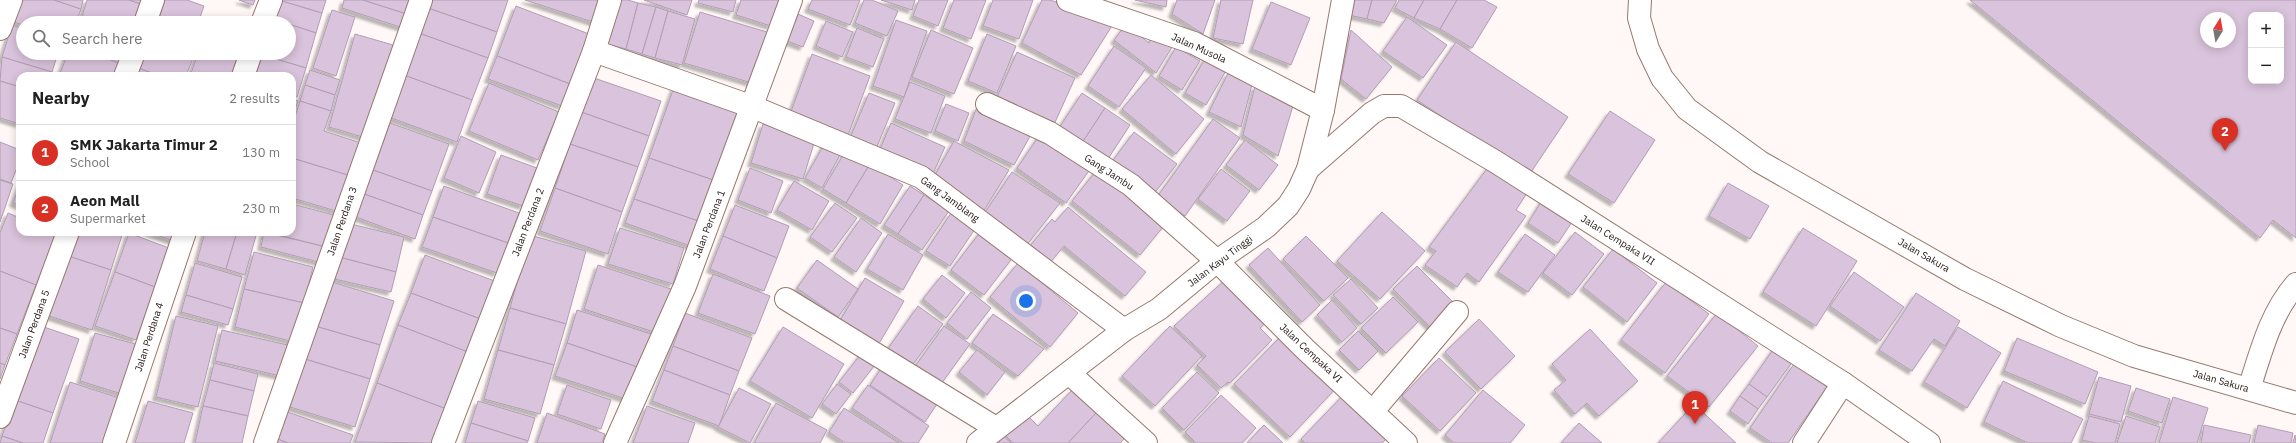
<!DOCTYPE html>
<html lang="en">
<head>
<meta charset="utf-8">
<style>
	body { margin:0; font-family:"IBM Plex Sans",sans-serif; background:#f2f2f2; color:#222 }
	.controls { position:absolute; right:12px; top:12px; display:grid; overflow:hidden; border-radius:8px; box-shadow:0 2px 10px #0003 }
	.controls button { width:36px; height:36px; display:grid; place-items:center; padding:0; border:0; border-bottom:1px solid #e0e0e0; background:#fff; color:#222; font:20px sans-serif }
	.compass { position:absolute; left:2200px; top:12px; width:36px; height:36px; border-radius:50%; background:#fff; box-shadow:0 2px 10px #0003; rotate:11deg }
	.you { position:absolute; left:1026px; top:301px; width:14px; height:14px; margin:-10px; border:3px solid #fff; border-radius:50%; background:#1a73e8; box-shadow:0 0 0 6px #1a73e833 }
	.badge { display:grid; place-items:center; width:26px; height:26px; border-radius:50%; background:#d93025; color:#fff; font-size:13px; font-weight:700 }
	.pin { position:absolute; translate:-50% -33px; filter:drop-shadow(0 1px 2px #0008) }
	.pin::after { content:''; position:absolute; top:21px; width:14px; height:12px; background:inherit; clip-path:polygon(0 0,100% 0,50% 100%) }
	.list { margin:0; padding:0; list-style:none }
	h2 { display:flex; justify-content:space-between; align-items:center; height:52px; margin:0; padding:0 16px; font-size:17px }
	h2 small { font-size:13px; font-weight:400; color:#767676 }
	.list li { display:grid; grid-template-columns:26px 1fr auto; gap:12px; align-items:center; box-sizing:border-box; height:56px; padding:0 16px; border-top:1px solid #e0e0e0 }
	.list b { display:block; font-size:15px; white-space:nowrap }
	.list p { margin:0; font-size:13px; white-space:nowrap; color:#767676 }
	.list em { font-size:13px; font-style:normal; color:#767676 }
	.icon { flex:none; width:22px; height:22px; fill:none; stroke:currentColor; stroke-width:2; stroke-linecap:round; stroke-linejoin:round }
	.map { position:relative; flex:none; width:2296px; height:443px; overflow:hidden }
	.search { position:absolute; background:#fff; box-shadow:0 2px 10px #0003; left:16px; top:16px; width:280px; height:44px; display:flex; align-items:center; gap:10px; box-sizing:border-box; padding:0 14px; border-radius:22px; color:#767676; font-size:15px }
	.panel { position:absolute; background:#fff; box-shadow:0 2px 10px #0003; left:16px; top:72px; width:280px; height:164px; border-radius:12px }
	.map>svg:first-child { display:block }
	.building { fill:#dac3dc; stroke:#b29db4; fill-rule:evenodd; filter:url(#shadow) }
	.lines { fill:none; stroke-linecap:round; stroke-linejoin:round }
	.minor-casing { stroke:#96796e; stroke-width:24 }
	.minor { stroke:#fff; stroke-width:22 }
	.labels { text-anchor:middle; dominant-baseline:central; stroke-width:3.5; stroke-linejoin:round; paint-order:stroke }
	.street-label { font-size:10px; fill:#201410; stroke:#fff }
</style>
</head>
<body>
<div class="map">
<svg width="2296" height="443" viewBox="0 0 2296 443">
	<defs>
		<filter id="shadow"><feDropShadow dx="-3.5" dy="3.5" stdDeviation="1" flood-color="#0004"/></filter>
	</defs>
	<rect width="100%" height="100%" fill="#fff8f6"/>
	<g class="building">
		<path d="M18,0H54L81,9L76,23H23V25L11,21Z"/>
		<path d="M54,0H83L81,9Z"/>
		<path d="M87,0H129L141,4L134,23H80Z"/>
		<path d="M129,0H142L141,4Z"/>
		<path d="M165,0H187L204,6L198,23H157Z"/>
		<path d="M239,0H255L253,5Z"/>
		<path d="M279,0L322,13L316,33L272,19Z"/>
		<path d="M279,0H326L322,13Z"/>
		<path d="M344,0H363L407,14L403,28L342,8Z"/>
		<path d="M363,0H412L407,14Z"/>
		<path d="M428,0H508L497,32L425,7Z"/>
		<path d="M525,0H603L596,23Z"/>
		<path d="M612,0H628L638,3L626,49L600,42Z"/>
		<path d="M644,0H692L687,15Z"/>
		<path d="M699,0H736L733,12L698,3Z"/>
		<path d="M741,0H779L771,26L736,15Z"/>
		<path d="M812,0H860L850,25L808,9Z"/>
		<path d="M864,0H872L898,11L887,36L855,23Z"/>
		<path d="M881,0H915L912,10Z"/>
		<path d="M919,0H948L938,26L913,16Z"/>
		<path d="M954,0H986L971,39L943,28Z"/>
		<path d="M993,0H1033L1019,39L983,26Z"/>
		<path d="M1042,0H1050L1115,21L1081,75L1022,43Z"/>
		<path d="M1135,0H1167L1166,7Z"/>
		<path d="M1177,0H1215L1203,34L1172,14Z"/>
		<path d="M1221,0H1253L1243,44L1213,38Z"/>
		<path d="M1348,0H1372L1367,19L1344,14Z"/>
		<path d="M1372,0H1397L1384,23L1367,19Z"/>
		<path d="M1399,0H1424L1414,18L1395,8Z"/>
		<path d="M1424,0H1457L1440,29L1414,18Z"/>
		<path d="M1457,0H1484L1497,7L1472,48L1440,29Z"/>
		<path d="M1970,0H2296V238L2273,220L2260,238ZM2251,15H2281V81H2251ZM2206,18H2230V42H2206Z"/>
		<path d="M1271,2L1310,18L1291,65L1252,49Z"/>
		<path d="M638,3L656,7L642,54L626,49Z"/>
		<path d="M516,6L589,34L570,84L497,56Z"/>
		<path d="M425,7L497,32L488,58L416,32Z"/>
		<path d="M656,7L668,11L655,58L642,54Z"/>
		<path d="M332,10L355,17L336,76L313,68Z"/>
		<path d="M668,11L695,19L682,65L655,58Z"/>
		<path d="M700,12L767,32L752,83L684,63Z"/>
		<path d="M798,14L814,21L803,47L787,41Z"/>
		<path d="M1407,17L1447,45L1423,78L1383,51Z"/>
		<path d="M272,19L284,23H271Z"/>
		<path d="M896,20L927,31L904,97L873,86Z"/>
		<path d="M826,21L853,32L842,57L816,46Z"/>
		<path d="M289,24L316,33L306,68L262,55L289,53Z"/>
		<path d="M1126,24L1149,43L1155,33L1174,44L1156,73L1114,40Z"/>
		<path d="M12,25L23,29V53H58L52,72L2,57Z"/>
		<path d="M857,28L884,39L873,67L846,57Z"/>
		<path d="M931,30L973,48L954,94L912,77Z"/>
		<path d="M1351,30L1392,67L1366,99L1341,79Z"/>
		<path d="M416,32L488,58L472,100L401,74Z"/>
		<path d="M355,34L393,45L366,138L329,127Z"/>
		<path d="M987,34L1016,46L997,93L968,81Z"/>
		<path d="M1456,42L1568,117L1529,175L1417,100Z"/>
		<path d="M1114,46L1146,68L1119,107L1088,86Z"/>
		<path d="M1176,47L1200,61L1182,90L1159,76Z"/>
		<path d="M1017,52L1075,78L1052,129L994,104Z"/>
		<path d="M68,53H92L119,63L114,76H59Z"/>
		<path d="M92,53H123L119,63Z"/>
		<path d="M141,53H195L186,76H159L136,67Z"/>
		<path d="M198,53H222L238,59L232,76H190Z"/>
		<path d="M812,54L870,76L847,138L789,117Z"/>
		<path d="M262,55L306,68L297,97L292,96V76H255Z"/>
		<path d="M497,56L570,84L562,106L488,79Z"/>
		<path d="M2,57L52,72L51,76H20V87L0,81Z"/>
		<path d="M1206,57L1227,69L1206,105L1185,93Z"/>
		<path d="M136,67L159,76H133Z"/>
		<path d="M310,70L340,80L335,95L305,85Z"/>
		<path d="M1228,73L1253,81L1241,127L1209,112Z"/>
		<path d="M401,74L472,100L457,142L386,116Z"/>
		<path d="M1151,75L1204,119L1176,154L1122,109Z"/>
		<path d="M594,78L661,101L649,136L581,112Z"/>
		<path d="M0,81L20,87V124L0,118Z"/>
		<path d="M910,82L945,96L931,133L895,119Z"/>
		<path d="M489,83L559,112L538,160L469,131Z"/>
		<path d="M305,85L335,95L331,111L300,101Z"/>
		<path d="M1255,86L1295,99L1278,156L1243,135Z"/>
		<path d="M674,87L744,112L719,182L649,158Z"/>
		<path d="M869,93L895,103L876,149L850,138Z"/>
		<path d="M1082,93L1105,108L1078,149L1055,134Z"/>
		<path d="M292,99L298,101L292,119Z"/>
		<path d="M300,101L331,111L324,131L364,144L354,177L292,158V126Z"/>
		<path d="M946,104L969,113L958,141L935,131Z"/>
		<path d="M977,107L1034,129L1014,165L964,141Z"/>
		<path d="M1105,108L1130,125L1104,165L1078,149Z"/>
		<path d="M1610,111L1655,140L1614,203L1568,174Z"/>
		<path d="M581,112L649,136L638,167L570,144Z"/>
		<path d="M1213,119L1240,138L1185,216L1157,197Z"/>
		<path d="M390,123L449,144L432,191L373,170Z"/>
		<path d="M891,123L945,147L931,178L878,154Z"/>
		<path d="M763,124L815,140L803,179L751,163Z"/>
		<path d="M1134,132L1177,164L1150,199L1108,167Z"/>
		<path d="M1041,133L1091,168L1066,203L1017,168Z"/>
		<path d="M461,136L496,152L479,193L444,178Z"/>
		<path d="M1245,140L1278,165L1259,190L1226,165Z"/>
		<path d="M954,141L1009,170L983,212L931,182Z"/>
		<path d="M0,142L20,150V160L11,183L0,179Z"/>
		<path d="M825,143L841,153L822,188L805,178Z"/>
		<path d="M570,144L638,167L622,212L555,188Z"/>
		<path d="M846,150L870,164L846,203L823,189Z"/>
		<path d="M501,155L537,168L523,206L487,194Z"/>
		<path d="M292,158L354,177L343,213L292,198Z"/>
		<path d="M649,158L719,182L704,223L634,199Z"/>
		<path d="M870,164L903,185L880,224L846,203Z"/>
		<path d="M1489,166L1527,193L1516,210L1526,216L1479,282L1467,273L1457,287L1425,265L1436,251L1429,247Z"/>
		<path d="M1099,167L1168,221L1140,255L1072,201Z"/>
		<path d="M750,168L783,181L771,213L738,200Z"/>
		<path d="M1221,169L1250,191L1227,221L1198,199Z"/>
		<path d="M373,170L432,191L423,215L364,194Z"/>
		<path d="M1012,172L1060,203L1026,246L984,214Z"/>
		<path d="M0,180L13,184L0,222Z"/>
		<path d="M794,181L829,201L812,230L777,210Z"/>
		<path d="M1728,183L1769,206L1750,239L1709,216Z"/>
		<path d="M20,184V206L13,203Z"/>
		<path d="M444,186L519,213L508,243L433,217Z"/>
		<path d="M910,186L924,195L898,234L884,225Z"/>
		<path d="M555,188L622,212L608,254L540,231Z"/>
		<path d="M364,194L423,215L415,239L356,217Z"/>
		<path d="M924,195L949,211L922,250L898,234Z"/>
		<path d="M634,199L704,223L696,248L625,223Z"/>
		<path d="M1543,199L1574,219L1558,243L1528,223Z"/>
		<path d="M835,203L857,218L832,252L810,237Z"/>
		<path d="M292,204L338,216L330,248L267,232H292Z"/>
		<path d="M735,205L789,226L777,258L723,236Z"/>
		<path d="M1068,207L1146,272L1125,296L1064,246L1049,264L1029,247L1052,219L1055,222Z"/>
		<path d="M1382,212L1425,251L1380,299L1337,261Z"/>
		<path d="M8,213L20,218V232H57L36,285L0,271V233Z"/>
		<path d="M951,213L975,229L950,266L926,251Z"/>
		<path d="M433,217L508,243L497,273L422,247Z"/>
		<path d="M861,218L882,233L856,272L834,257Z"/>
		<path d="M343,222L404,237L396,272L335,256Z"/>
		<path d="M620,228L684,248L673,284L608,264Z"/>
		<path d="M1803,228L1857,261L1816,326L1763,292Z"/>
		<path d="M981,231L1014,256L984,295L951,270Z"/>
		<path d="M76,232H123L111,270L68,256Z"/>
		<path d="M148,232H179L176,242Z"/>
		<path d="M205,232H237L226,269L197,261Z"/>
		<path d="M237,232H257L245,275L226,269Z"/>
		<path d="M264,232L330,248L326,264L261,247Z"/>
		<path d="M1575,232L1604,254L1572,295L1543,273Z"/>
		<path d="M129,233L169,248L155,287L115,272Z"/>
		<path d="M888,234L923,255L903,290L867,269Z"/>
		<path d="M1525,234L1555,255L1528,292L1498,272Z"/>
		<path d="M530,235L586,251L566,324L510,308Z"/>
		<path d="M723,236L777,258L764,291L710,269Z"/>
		<path d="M1306,236L1348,278L1324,301L1283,259Z"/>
		<path d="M1268,248L1320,305L1302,322L1249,265Z"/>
		<path d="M1613,249L1657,283L1627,322L1583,287Z"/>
		<path d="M254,252L313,267L304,303L244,289Z"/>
		<path d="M425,255L500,283L486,321L411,293Z"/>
		<path d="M68,256L111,270L92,330L49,316Z"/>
		<path d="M335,256L396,272L391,292L330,278Z"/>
		<path d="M817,260L858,289L838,317L797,288Z"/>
		<path d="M195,263L242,277L233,309L186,295Z"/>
		<path d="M1018,263L1078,313L1050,347L990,297Z"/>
		<path d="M598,265L674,290L660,334L584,309Z"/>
		<path d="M1417,266L1457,306L1433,330L1393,289Z"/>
		<path d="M0,271L36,285L17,334L0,328Z"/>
		<path d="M115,272L155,287L136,340L95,326Z"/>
		<path d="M1854,272L1904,307L1880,341L1830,306Z"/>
		<path d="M713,274L770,296L755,334L698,313Z"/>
		<path d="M942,275L965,293L946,318L923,299Z"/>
		<path d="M865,278L904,301L877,347L838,324Z"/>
		<path d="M1226,279L1269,319L1260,328L1272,340L1230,383L1228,382L1221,388L1197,365L1206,356L1174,326Z"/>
		<path d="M1351,279L1378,308L1361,324L1333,295Z"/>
		<path d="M329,281L394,301L380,345L315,326Z"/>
		<path d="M1666,282L1709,314L1665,373L1621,340Z"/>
		<path d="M244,289L304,303L294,342L235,327Z"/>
		<path d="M971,292L991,308L967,339L947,323Z"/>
		<path d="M411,293L486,321L473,354L398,325Z"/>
		<path d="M1916,293L1960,321L1945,346L1934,339L1912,371L1879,350Z"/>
		<path d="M186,295L233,309L228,325L181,312Z"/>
		<path d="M1393,297L1418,322L1386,353L1361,328Z"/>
		<path d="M1332,300L1357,328L1342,342L1317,315Z"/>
		<path d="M918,306L943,324L911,367L887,350Z"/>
		<path d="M510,308L566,324L554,365L498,350Z"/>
		<path d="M577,310L654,335L643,369L567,343Z"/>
		<path d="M685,313L752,338L739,371L673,346Z"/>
		<path d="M1717,313L1758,346L1709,407L1667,376Z"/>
		<path d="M993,314L1044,349L1018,376L972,343Z"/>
		<path d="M176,316L218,326L198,407L156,397Z"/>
		<path d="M1479,319L1515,356L1481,389L1445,352Z"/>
		<path d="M398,325L473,354L452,411L377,383Z"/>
		<path d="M41,326L79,339L53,413L15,400Z"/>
		<path d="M315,326L380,345L370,379L305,359Z"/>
		<path d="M944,326L970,344L939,387L913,369Z"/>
		<path d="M1170,326L1202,356L1155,406L1122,376Z"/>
		<path d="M783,327L844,364L812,418L750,381Z"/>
		<path d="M1958,327L2001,353L1967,408L1924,382Z"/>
		<path d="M0,328L17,334L5,365L0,363Z"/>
		<path d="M1590,329L1638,381L1599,416L1587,403L1575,414L1554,390L1566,380L1552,364Z"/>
		<path d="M222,330L292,346L285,377L215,361Z"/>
		<path d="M1358,331L1378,351L1359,370L1339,350Z"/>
		<path d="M95,333L139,345L125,395L80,381Z"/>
		<path d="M1284,333L1339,385L1290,437L1234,384Z"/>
		<path d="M2017,338L2098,372L2085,404L2004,371Z"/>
		<path d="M567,343L643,369L632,401L555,376Z"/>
		<path d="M1777,344L1796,357L1767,397L1749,384Z"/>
		<path d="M673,346L739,371L730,395L664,370Z"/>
		<path d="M498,350L554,365L540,414L484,399Z"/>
		<path d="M864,350L878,361L853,393L839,382Z"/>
		<path d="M977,350L1005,372L987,395L959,372Z"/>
		<path d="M1439,358L1476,393L1440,431L1402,396Z"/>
		<path d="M305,359L370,379L355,427L290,407Z"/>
		<path d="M0,363L5,365L0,379Z"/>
		<path d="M214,363L258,374L254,391L210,380Z"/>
		<path d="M884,364L939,401L925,422L870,385Z"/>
		<path d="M1794,364L1827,387L1788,443H1772L1750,428Z"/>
		<path d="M664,370L730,395L719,426L652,401Z"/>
		<path d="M1197,372L1219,393L1184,430L1162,408Z"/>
		<path d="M2099,377L2131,386L2121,422L2089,414Z"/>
		<path d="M210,380L254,391L248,416L203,406Z"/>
		<path d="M2003,381L2083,419L2071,443H2028L1984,422Z"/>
		<path d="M70,382L119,398L105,443H50Z"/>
		<path d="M377,383L452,411L440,443L355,442Z"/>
		<path d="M837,384L851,394L836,414L822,404Z"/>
		<path d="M1749,384L1767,397L1758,409L1740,396Z"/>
		<path d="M567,385L611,400L601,429L557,414Z"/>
		<path d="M868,385L929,426L918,443H904L852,408Z"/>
		<path d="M739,388L771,404L750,443L718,427Z"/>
		<path d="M2136,388L2170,399L2162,423L2128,411Z"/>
		<path d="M1073,389L1097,412L1068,443H1013L1004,434L1029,417L1038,426Z"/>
		<path d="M1348,390L1393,432L1382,443H1305L1301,439Z"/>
		<path d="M1483,390L1525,425L1510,443H1454L1445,435Z"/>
		<path d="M1221,395L1256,428L1242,443H1196L1185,432Z"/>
		<path d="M1740,396L1758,409L1748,424L1730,411Z"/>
		<path d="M2173,397L2208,408L2197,443H2159Z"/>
		<path d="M15,400L53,413L43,443H23L2,436Z"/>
		<path d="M148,401L193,413L184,443H135Z"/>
		<path d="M478,401L535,418L528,441L471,423Z"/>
		<path d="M776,403L827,430L820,443H754Z"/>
		<path d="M1694,404L1736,443H1658Z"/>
		<path d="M203,406L248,416L242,443H195Z"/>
		<path d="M647,406L695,423L688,443H633Z"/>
		<path d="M844,408L899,443H845L829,432Z"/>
		<path d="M282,410L353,435L350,443H288L272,437Z"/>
		<path d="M1097,412L1125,438L1120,443H1068Z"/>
		<path d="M547,413L605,434L602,443H537Z"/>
		<path d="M2089,416L2120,424L2115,443H2095L2082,440Z"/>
		<path d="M2126,416L2160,427L2155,443H2117Z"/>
		<path d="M471,423L528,441L527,443H465Z"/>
		<path d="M1579,423L1602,443H1561Z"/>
		<path d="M1264,425L1283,443H1247Z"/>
		<path d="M2204,425L2251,435L2249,443H2201Z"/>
		<path d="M2258,425L2293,433L2291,443H2254Z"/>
		<path d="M1000,433L1011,443H990Z"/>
		<path d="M2295,435L2296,443H2293Z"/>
		<path d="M2,436L23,443H0Z"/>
		<path d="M272,437L288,443H271Z"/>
	</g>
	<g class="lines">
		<defs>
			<g id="minor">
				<path d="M1068,0L1194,43L1323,110"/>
				<path d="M1640,0L1639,18L1648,49L1662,78L1687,109L1760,162L1965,279L2061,326L2134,356L2296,403"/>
				<path d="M145,23L153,0"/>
				<path d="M262,23L271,0"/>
				<path d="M0,29L11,0"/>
				<path d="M594,51L753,107L921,177L1124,330"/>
				<path d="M125,76L134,53"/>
				<path d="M243,76L251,53"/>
				<path d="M987,104L1050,133L1131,185L1217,261L1305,349L1406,443"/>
				<path d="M1308,169L1372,113L1384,106H1401L1496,162L1843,383L1929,443"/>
				<path d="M786,299L996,428"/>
				<path d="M1069,373L1146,443"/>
				<path d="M2249,389C2261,352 2270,314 2296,284"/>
				<path d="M1373,411L1457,312"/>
				<path d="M0,417L68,232"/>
				<path d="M114,443L185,232"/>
				<path d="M265,443L421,0"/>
				<path d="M443,443L594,51L610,0"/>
				<path d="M615,443L685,286L791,0"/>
				<path d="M978,443L1124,330L1159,309L1217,261L1266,227L1288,206L1299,189L1308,169L1323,110L1343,0"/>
				<path d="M1804,443L1843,383"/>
			</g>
		</defs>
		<use href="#minor" class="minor-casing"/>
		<use href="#minor" class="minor"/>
	</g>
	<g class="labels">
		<g class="street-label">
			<text transform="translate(1199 48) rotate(24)">Jalan Musola</text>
			<text transform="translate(1109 172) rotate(33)">Gang Jambu</text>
			<text transform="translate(950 199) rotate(36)">Gang Jamblang</text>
			<text transform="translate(342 221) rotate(-71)">Jalan Perdana 3</text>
			<text transform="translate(528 222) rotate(-69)">Jalan Perdana 2</text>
			<text transform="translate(709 224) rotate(-69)">Jalan Perdana 1</text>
			<text transform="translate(1618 240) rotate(32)">Jalan Cempaka VII</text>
			<text transform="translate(1924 255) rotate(30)">Jalan Sakura</text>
			<text transform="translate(1220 261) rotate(-37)">Jalan Kayu Tinggi</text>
			<text transform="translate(34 324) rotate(-70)">Jalan Perdana 5</text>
			<text transform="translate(149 337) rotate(-72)">Jalan Perdana 4</text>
			<text transform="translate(1311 353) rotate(43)">Jalan Cempaka VI</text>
			<text transform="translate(2221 381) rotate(16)">Jalan Sakura</text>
		</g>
	</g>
</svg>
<div class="controls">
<button>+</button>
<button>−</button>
</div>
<svg class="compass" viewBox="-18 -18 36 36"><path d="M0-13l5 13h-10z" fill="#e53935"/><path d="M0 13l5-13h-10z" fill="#767676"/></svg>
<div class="you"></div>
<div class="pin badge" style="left:1695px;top:424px">1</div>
<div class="pin badge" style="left:2225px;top:151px">2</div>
<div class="search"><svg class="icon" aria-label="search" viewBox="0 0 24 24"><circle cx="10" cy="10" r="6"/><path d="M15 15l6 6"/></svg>Search here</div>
<section class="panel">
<h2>Nearby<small>2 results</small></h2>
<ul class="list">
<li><span class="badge">1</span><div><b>SMK Jakarta Timur 2</b><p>School</p></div><em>130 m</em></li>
<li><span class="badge">2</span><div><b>Aeon Mall</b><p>Supermarket</p></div><em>230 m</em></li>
</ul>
</section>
</div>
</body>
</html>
